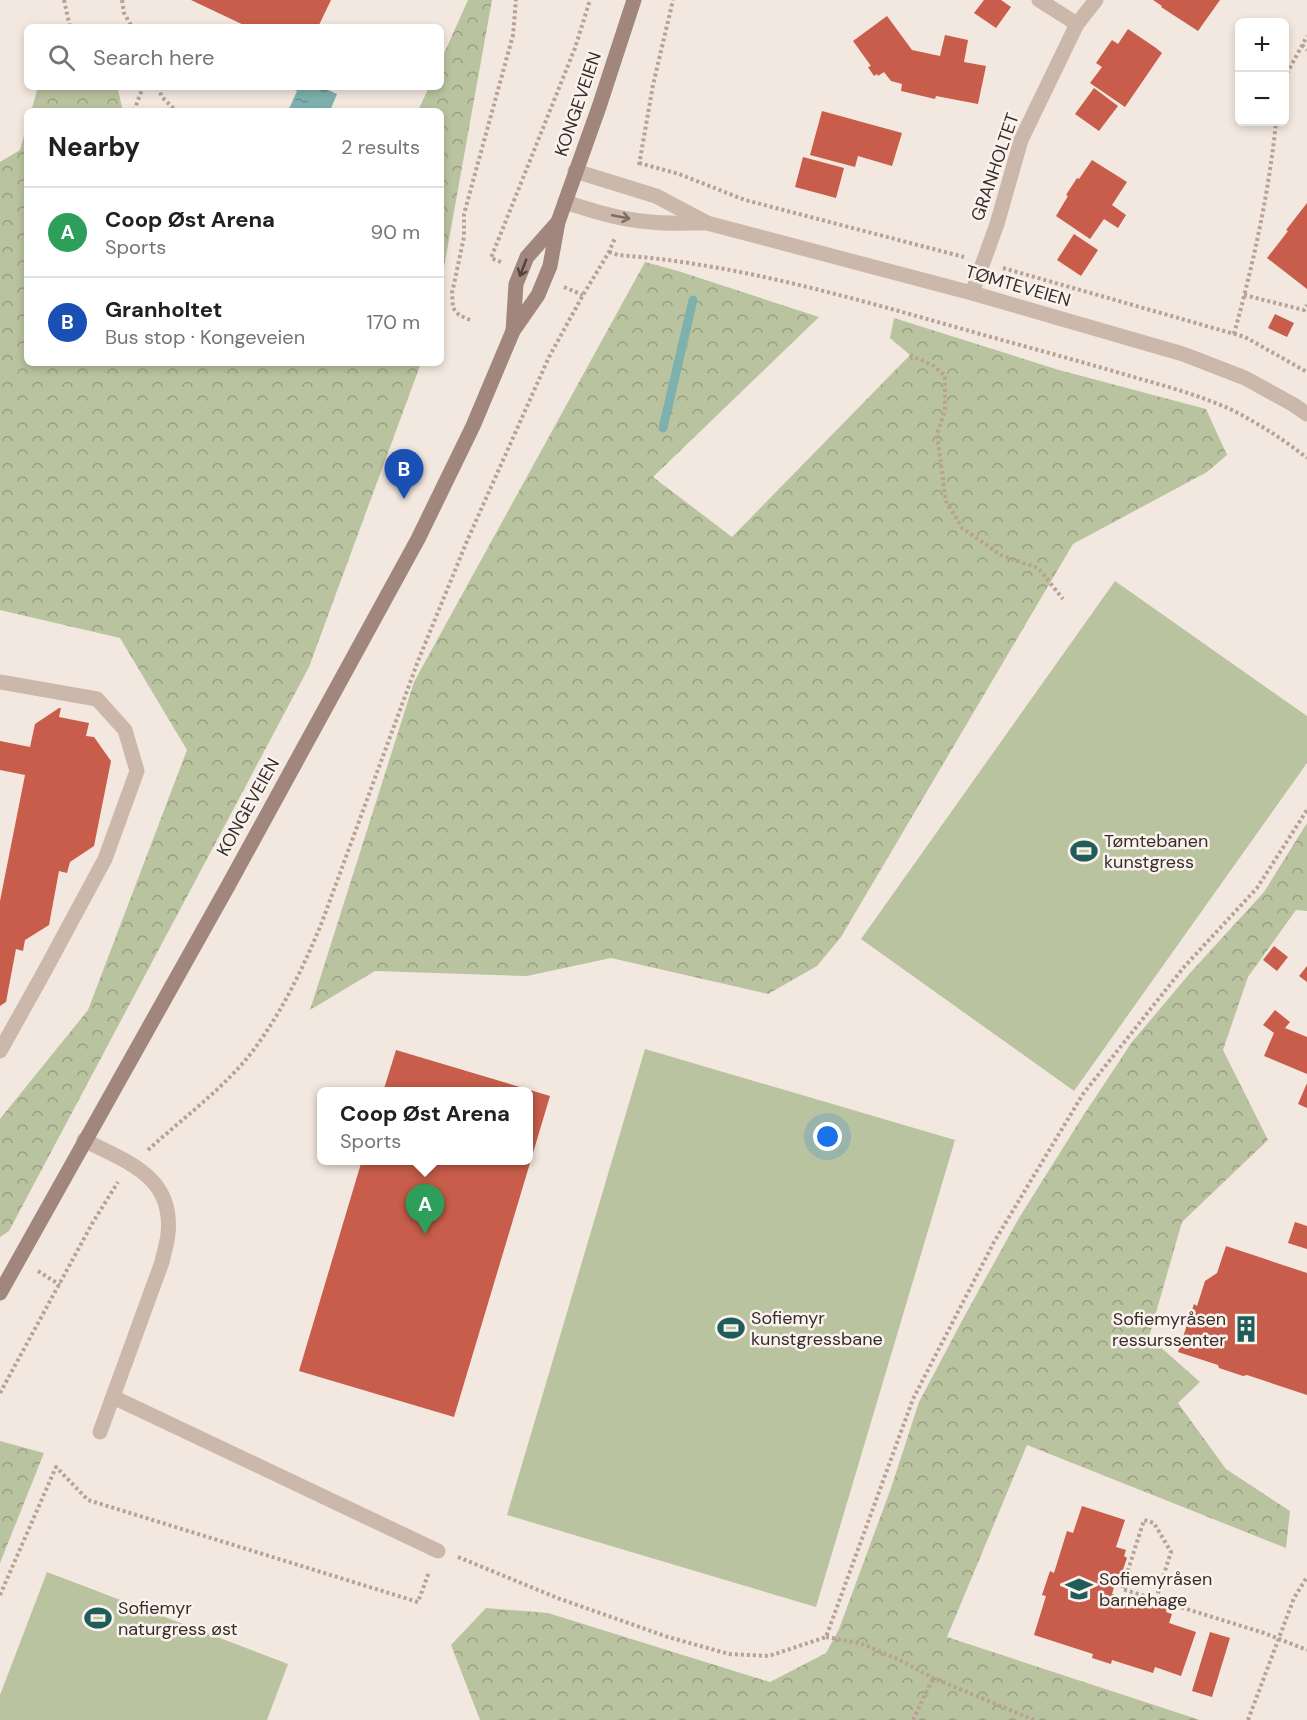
<!DOCTYPE html>
<html lang="en">
<head>
<meta charset="utf-8">
<style>
	body { margin:0; font-family:"DM Sans",sans-serif; background:#f6f6f6; color:#202124 }
	.controls { position:absolute; right:18px; top:18px; display:grid; overflow:hidden; border-radius:9px; box-shadow:0 3px 9px #0003 }
	.controls button { width:54px; height:54px; display:grid; place-items:center; padding:0; border:0; border-bottom:2px solid #e0e0e0; background:#fff; color:#202124; font:30px sans-serif }
	.you { position:absolute; left:828px; top:1137px; width:21px; height:21px; margin:-15px; border:4px solid #fff; border-radius:50%; background:#1a73e8; box-shadow:0 0 0 9px #1a73e833 }
	.badge { display:grid; place-items:center; width:39px; height:39px; border-radius:50%; background:#db2777; color:#fff; font-size:20px; font-weight:700 }
	.pin { position:absolute; translate:-50% -50px; filter:drop-shadow(0 2px 3px #0008) }
	.pin::after { content:''; position:absolute; top:32px; width:21px; height:18px; background:inherit; clip-path:polygon(0 0,100% 0,50% 100%) }
	.popup { position:absolute; left:317px; top:1087px; width:216px; height:78px; box-sizing:border-box; display:grid; place-content:center; border-radius:9px; background:#fff; filter:drop-shadow(0 2px 4px #0005); font-size:20px; white-space:nowrap; color:#757577 }
	.popup b { font-size:22px; color:#202124 }
	.popup::after { content:''; position:absolute; left:50%; top:100%; margin-left:-12px; border:12px solid transparent; border-top-color:#fff }
	.list { margin:0; padding:0; list-style:none }
	h2 { display:flex; justify-content:space-between; align-items:center; height:78px; margin:0; padding:0 24px; font-size:26px }
	h2 small { font-size:20px; font-weight:400; color:#757577 }
	.list li { display:grid; grid-template-columns:39px 1fr auto; gap:18px; align-items:center; box-sizing:border-box; height:90px; padding:0 24px; border-top:2px solid #e0e0e0 }
	.list b { display:block; font-size:22px; white-space:nowrap }
	.list p { margin:0; font-size:20px; white-space:nowrap; color:#757577 }
	.list em { font-size:20px; font-style:normal; color:#757577 }
	.icon { flex:none; width:33px; height:33px; fill:none; stroke:currentColor; stroke-width:2; stroke-linecap:round; stroke-linejoin:round }
	.map { position:relative; flex:none; width:1307px; height:1720px; overflow:hidden }
	.search { position:absolute; background:#fff; box-shadow:0 3px 9px #0003; left:24px; top:24px; width:420px; height:66px; display:flex; align-items:center; gap:15px; box-sizing:border-box; padding:0 21px; border-radius:9px; color:#757577; font-size:22px }
	.panel { position:absolute; background:#fff; box-shadow:0 3px 9px #0003; left:24px; top:108px; width:420px; height:258px; border-radius:9px }
	.map>svg:first-child { display:block }
	.forest { fill:url(#forest-crowns) }
	.green { fill:#bac39f }
	.water { fill:url(#water-ripples) }
	.lines { fill:none; stroke-linecap:round; stroke-linejoin:round }
	.stream { stroke:#7eb1ae; stroke-width:9 }
	.building { fill:#c75d4a }
	.path { stroke:#b8a195; stroke-width:4; stroke-dasharray:3 3; stroke-linecap:butt }
	.service { stroke:#ccb7ab; stroke-width:15 }
	.minor { stroke:#ccb7ab; stroke-width:15 }
	.secondary { stroke:#a0867c; stroke-width:15 }
	.oneway { stroke:#7b6b64 }
	.oneway2 { stroke:#53433e }
	.labels { text-anchor:middle; dominant-baseline:central; stroke-width:5; stroke-linejoin:round; paint-order:stroke }
	.street-label { font-size:18px; fill:#392d2a; stroke:#faf2ec }
	.poi-label { font-size:18px; fill:#392d2a; stroke:#faf2ec; text-anchor:start }
</style>
</head>
<body>
<div class="map">
<svg width="1307" height="1720" viewBox="0 0 1307 1720">
	<defs>
		<pattern id="forest-crowns" width="20" height="18" patternUnits="userSpaceOnUse" patternTransform="scale(1.5)"><rect width="20" height="18" fill="#bac39f"/><path d="M2 6a3 3 0 1 1 6 0M12 15a3 3 0 1 1 6 0" fill="none" stroke="#989f82"/></pattern>
		<pattern id="water-ripples" width="26" height="14" patternUnits="userSpaceOnUse" patternTransform="scale(1.5)"><rect width="26" height="14" fill="#7eb1ae"/><path d="M2 4q2-2 4 0t4 0M15 11q2-2 4 0t4 0" fill="none" stroke="#68908e"/></pattern>
	</defs>
	<rect width="100%" height="100%" fill="#f3e8df"/>
	<g class="forest">
		<path d="M468,0H492L441,284V111H418L429,87H441V60Z"/>
		<path d="M38,87H115L118,90L123,111H31Z"/>
		<path d="M27,125V363H421L309,667L9,1231L0,1237V1119L88,1010L187,750L120,638L0,610V162L20,150Z"/>
		<path d="M645,262L678,271L819,317L653,477L732,537L910,355L890,338L894,318L1059,370L1206,409L1227,455L1207,472L1073,544L841,937L817,966L768,994L611,958L527,976L375,971L310,1010L414,682Z"/>
		<path d="M1307,823V911L1296,910L1248,977L1223,1050L1268,1140L1182,1222L1149,1337L1200,1382L1178,1403L1226,1469L1290,1511L1286,1548L1027,1445L947,1637L1200,1720H480L451,1645L486,1608L548,1613L770,1682L826,1653L839,1629L891,1488L919,1402L964,1317L1019,1218L1081,1119L1132,1042L1190,973L1264,892Z"/>
		<path d="M0,1441L44,1453L0,1563Z"/>
	</g>
	<g class="green">
		<path d="M1115,581L1307,716V763L1074,1091L861,939Z"/>
		<path d="M645,1049L955,1140L816,1607L507,1515Z"/>
		<path d="M47,1572L288,1664L267,1720H0V1695Z"/>
	</g>
	<path class="water" d="M289,87H322L337,94L330,111H288L297,91Z"/>
	<g class="lines">
		<path class="stream" d="M663,428L693,300"/>
	</g>
	<g class="building">
		<path d="M191,0H331L318,27H248Z"/>
		<path d="M984,0H1001L1011,7L996,28L974,13Z"/>
		<path d="M1153,0H1220L1198,31L1161,7L1162,6Z"/>
		<path d="M887,16L912,50L940,56L945,35L968,40L964,62L986,66L978,104L936,96L935,99L901,91L902,84L891,81L884,72L878,76L877,74L874,76L868,67L871,66L853,41Z"/>
		<path d="M1128,29L1156,48L1162,53L1125,107L1090,83L1102,67L1096,63L1112,40L1118,44Z"/>
		<path d="M1094,88L1118,106L1099,131L1075,114Z"/>
		<path d="M822,111L902,133L892,166L858,156L855,167L810,155Z"/>
		<path d="M803,157L844,168L836,198L795,187Z"/>
		<path d="M1092,160L1127,182L1112,205L1126,215L1118,228L1104,219L1090,239L1056,216L1068,196L1066,195L1077,178L1079,179Z"/>
		<path d="M1307,203V289L1267,258L1288,231L1286,230Z"/>
		<path d="M1074,234L1098,250L1081,276L1057,260Z"/>
		<path d="M1275,314L1294,323L1287,337L1268,328Z"/>
		<path d="M59,708H61L59,717L89,723L86,736L94,737L111,761L94,846L70,862L67,873L59,871L49,925L25,940L23,951L16,949L6,1002L0,1006V901L25,775L0,770V741L30,747L35,724Z"/>
		<path d="M1274,946L1288,957L1277,971L1263,960Z"/>
		<path d="M1307,966V982L1299,976Z"/>
		<path d="M1275,1010L1290,1022L1285,1028L1307,1037V1074L1264,1056L1274,1033L1263,1025Z"/>
		<path d="M396,1050L550,1096L454,1417L299,1371L362,1160H528V1092H383Z"/>
		<path d="M1307,1083V1108L1298,1104Z"/>
		<path d="M1295,1222L1307,1226V1249L1288,1243Z"/>
		<path d="M1226,1246L1307,1273V1395L1247,1375L1243,1376L1219,1368L1218,1365L1178,1352L1194,1304L1197,1306L1205,1281L1217,1273Z"/>
		<path d="M1082,1506L1125,1520L1116,1547L1126,1550L1124,1556L1127,1558L1118,1584H1115L1112,1594L1139,1603L1140,1601L1167,1609L1166,1612L1172,1614L1169,1623L1196,1632L1181,1676L1155,1667L1153,1673L1112,1660L1111,1664L1092,1658L1093,1654L1034,1635L1046,1596L1042,1595L1050,1571L1054,1573L1067,1531L1073,1533Z"/>
		<path d="M1210,1632L1230,1638L1212,1697L1192,1691Z"/>
	</g>
	<g class="lines">
		<g class="path">
			<path d="M64,0L70,27"/>
			<path d="M122,0L124,13L132,27"/>
			<path d="M1302,45L1307,50"/>
			<path d="M1284,79L1307,36"/>
			<path d="M158,87L162,97L176,111"/>
			<path d="M134,111L143,87"/>
			<path d="M639,163L679,174L745,200L964,257"/>
			<path d="M639,165L653,85L673,0"/>
			<path d="M609,252L618,255C744,264 869,303 991,337C1042,351 1093,365 1144,380C1173,388 1203,397 1230,409C1258,423 1283,439 1307,458"/>
			<path d="M501,262L491,258L575,48L590,0"/>
			<path d="M1003,268L1245,337L1307,372"/>
			<path d="M564,287L583,295"/>
			<path d="M1244,295L1304,310L1307,305"/>
			<path d="M470,320L459,315L453,308L452,293L464,237V214L513,35L516,0"/>
			<path d="M1234,334C1253,265 1269,193 1276,122"/>
			<path d="M910,355L934,366L945,376V410L937,434L946,501L962,528L1001,555L1038,568L1063,599"/>
			<path d="M148,1150C184,1117 226,1087 255,1048C283,1010 304,966 322,922L418,661L467,541L549,357L583,295L609,252L615,238"/>
			<path d="M38,1271L60,1285"/>
			<path d="M0,1393L93,1222L118,1182"/>
			<path d="M458,1557L560,1599L668,1637L729,1654L769,1656L826,1637L913,1399L994,1242L1083,1094L1184,967L1257,888L1307,810"/>
			<path d="M0,1595L56,1467L88,1500L418,1602L429,1572"/>
			<path d="M1156,1599L1171,1552L1154,1523L1144,1520L1122,1589L1264,1633L1307,1650"/>
			<path d="M826,1637L860,1643L900,1660L933,1678L1034,1720"/>
			<path d="M913,1720L933,1678"/>
			<path d="M1248,1720L1294,1598L1307,1577"/>
		</g>
		<g class="service">
			<path d="M0,682L97,699L125,730L137,771L105,859L43,974L0,1051"/>
			<path d="M84,1140C127,1162 174,1176 168,1234C167,1243 164,1253 162,1262L100,1432"/>
			<path d="M113,1397L438,1551"/>
		</g>
		<g class="minor">
			<path d="M1039,0L1077,24"/>
			<path d="M575,171L656,196L707,223L972,293L1183,354L1245,378L1294,405L1307,414"/>
			<path d="M565,202C593,211 621,220 651,222C668,224 686,223 703,223"/>
			<path d="M972,293L997,224L1021,140L1077,24L1096,0"/>
		</g>
		<g class="secondary">
			<path d="M513,331L516,284L527,257L558,222"/>
			<path d="M0,1293L228,886L418,539L473,426L513,331L538,295L550,266L558,222L599,107L634,0"/>
		</g>
	</g>
	<defs><path id="oneway-shaft" d="M-6 0H5M1.5-3L5.5 0L1.5 3" fill="none" stroke-width="1.6" stroke-linecap="round" stroke-linejoin="round" transform="scale(1.5)"/></defs>
	<use class="oneway" href="#oneway-shaft" transform="translate(621 217) rotate(11)"/>
	<use class="oneway2" href="#oneway-shaft" transform="translate(523 268) rotate(111)"/>
	<defs>
		<symbol id="stadium-bare" viewBox="-9 -9 18 18"><path d="M0-5a6.5 5 0 1 0 0 10a6.5 5 0 1 0 0-10ZM-3.5-1.8h7v3.6h-7Z" fill="#1f5c5a" stroke="#faf2ec" stroke-width="2.5" paint-order="stroke"/></symbol>
		<symbol id="building-bare" viewBox="-9 -9 18 18"><path d="M-4-6H4V6H1V3H-1V6H-4ZM-2.5-4.3h1.7v1.8h-1.7ZM.8-4.3h1.7v1.8H.8ZM-2.5-1h1.7V.8h-1.7ZM.8-1h1.7V.8H.8Z" fill="#1f5c5a" stroke="#faf2ec" stroke-width="2.5" paint-order="stroke"/></symbol>
		<symbol id="school-bare" viewBox="-9 -9 18 18"><path d="M0-5L7-2L0 1L-7-2ZM-4 1L0 2.5L4 1V4Q0 6-4 4Z" fill="#1f5c5a" stroke="#faf2ec" stroke-width="2.5" paint-order="stroke"/></symbol>
	</defs>
	<g fill-rule="evenodd">
		<use href="#stadium-bare" x="1065" y="832" width="38" height="38"/>
		<use href="#stadium-bare" x="712" y="1309" width="38" height="38"/>
		<use href="#building-bare" x="1227" y="1310" width="38" height="38"/>
		<use href="#school-bare" x="1060" y="1570" width="38" height="38"/>
		<use href="#stadium-bare" x="79" y="1599" width="38" height="38"/>
	</g>
	<g class="labels">
		<g class="street-label">
			<text transform="translate(578 104) rotate(-71)">KONGEVEIEN</text>
			<text transform="translate(995 167) rotate(-71)">GRANHOLTET</text>
			<text transform="translate(1018 286) rotate(16)">TØMTEVEIEN</text>
			<text transform="translate(248 807) rotate(-61)">KONGEVEIEN</text>
		</g>
		<g class="poi-label">
			<text x="1104" y="841">Tømtebanen<tspan x="1104" dy="21">kunstgress</tspan></text>
			<text x="751" y="1318">Sofiemyr<tspan x="751" dy="21">kunstgressbane</tspan></text>
			<text x="1226" y="1319" text-anchor="end">Sofiemyråsen<tspan x="1226" dy="21">ressurssenter</tspan></text>
			<text x="1099" y="1579">Sofiemyråsen<tspan x="1099" dy="21">barnehage</tspan></text>
			<text x="118" y="1608">Sofiemyr<tspan x="118" dy="21">naturgress øst</tspan></text>
		</g>
	</g>
</svg>
<div class="controls">
<button>+</button>
<button>−</button>
</div>
<div class="you"></div>
<div class="pin badge" style="left:425px;top:1234px;background:#2e9e5b">A</div>
<div class="popup"><b>Coop Øst Arena</b>Sports</div>
<div class="pin badge" style="left:404px;top:499px;background:#1a4fb4">B</div>
<div class="search"><svg class="icon" aria-label="search" viewBox="0 0 24 24"><circle cx="10" cy="10" r="6"/><path d="M15 15l6 6"/></svg>Search here</div>
<section class="panel">
<h2>Nearby<small>2 results</small></h2>
<ul class="list">
<li><span class="badge" style="background:#2e9e5b">A</span><div><b>Coop Øst Arena</b><p>Sports</p></div><em>90 m</em></li>
<li><span class="badge" style="background:#1a4fb4">B</span><div><b>Granholtet</b><p>Bus stop · Kongeveien</p></div><em>170 m</em></li>
</ul>
</section>
</div>
</body>
</html>
